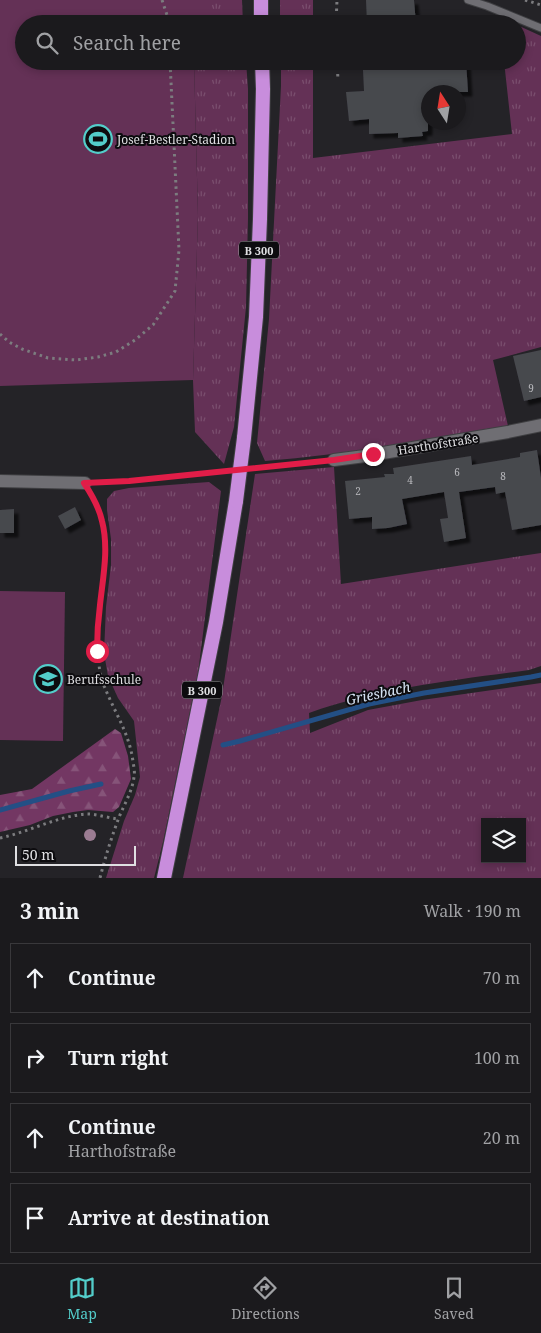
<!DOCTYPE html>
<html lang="en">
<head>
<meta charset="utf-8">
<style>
	body { margin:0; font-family:"Noto Serif",serif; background:#28272a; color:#f1f3f6 }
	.controls { position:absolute; right:15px; bottom:15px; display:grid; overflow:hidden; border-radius:0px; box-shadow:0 2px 8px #0003 }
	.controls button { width:45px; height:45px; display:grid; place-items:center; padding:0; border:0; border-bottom:1px solid #39383b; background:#1b1a1d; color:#f1f3f6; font:25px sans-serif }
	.compass { position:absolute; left:421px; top:85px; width:45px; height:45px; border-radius:50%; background:#1b1a1d; box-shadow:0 2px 8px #0003; rotate:348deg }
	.scale { position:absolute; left:15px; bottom:12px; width:121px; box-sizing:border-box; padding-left:5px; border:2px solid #dfdfe2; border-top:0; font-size:14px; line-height:18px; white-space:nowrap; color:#dfdfe2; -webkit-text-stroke:4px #0d0c0f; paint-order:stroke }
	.stop { position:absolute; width:15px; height:15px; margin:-11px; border:4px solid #e11d48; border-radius:50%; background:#fff }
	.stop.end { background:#e11d48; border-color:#fff; box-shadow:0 1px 5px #0008 }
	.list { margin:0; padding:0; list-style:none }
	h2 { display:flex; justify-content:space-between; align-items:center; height:65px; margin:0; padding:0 20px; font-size:21px }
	h2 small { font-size:16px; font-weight:400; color:#a0a1a4 }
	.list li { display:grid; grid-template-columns:32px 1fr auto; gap:15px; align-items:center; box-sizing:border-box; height:70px; margin:0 10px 10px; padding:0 10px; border:1px solid #39383b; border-radius:0px }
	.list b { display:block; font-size:19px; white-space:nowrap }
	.list p { margin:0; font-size:16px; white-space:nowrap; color:#a0a1a4 }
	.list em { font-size:16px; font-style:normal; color:#a0a1a4 }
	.icon { flex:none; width:28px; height:28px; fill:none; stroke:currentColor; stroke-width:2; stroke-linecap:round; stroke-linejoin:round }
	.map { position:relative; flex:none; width:541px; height:878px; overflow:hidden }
	.search { position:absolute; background:#1b1a1d; box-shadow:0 2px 8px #0003; left:15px; right:15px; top:15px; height:55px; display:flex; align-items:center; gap:12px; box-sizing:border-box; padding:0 18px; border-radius:28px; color:#a0a1a4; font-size:19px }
	.sheet { height:385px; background:#1b1a1d }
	nav { display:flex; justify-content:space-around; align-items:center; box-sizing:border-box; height:70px; border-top:1px solid #39383b; background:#1b1a1d; font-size:14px; color:#a0a1a4 }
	nav a { display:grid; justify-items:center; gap:2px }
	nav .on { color:#53cdca }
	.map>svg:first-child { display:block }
	.grass { fill:url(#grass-tufts); fill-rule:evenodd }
	.forest { fill:url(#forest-firs) }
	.garden { fill:#643156 }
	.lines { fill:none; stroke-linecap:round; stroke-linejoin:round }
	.stream { stroke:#234f85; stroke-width:5 }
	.building { fill:#47484e; filter:url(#shadow) }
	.service-casing { stroke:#3f3f42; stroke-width:9 }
	.minor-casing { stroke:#3f3f42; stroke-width:14 }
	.trunk-casing { stroke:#3f3f42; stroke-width:16 }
	.path { stroke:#7c7c7f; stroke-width:3; stroke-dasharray:2.5 4; stroke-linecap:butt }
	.service { stroke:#6f6e73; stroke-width:7 }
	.minor { stroke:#6f6e73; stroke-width:12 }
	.trunk { stroke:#c88ddc; stroke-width:14 }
	.trunk-bridge-casing { stroke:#3f3f42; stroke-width:16; stroke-linecap:butt }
	.trunk-bridge { stroke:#c88ddc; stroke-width:14 }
	.tree { fill:#9b7c92 }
	.route { stroke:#e11d48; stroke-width:6 }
	.labels { text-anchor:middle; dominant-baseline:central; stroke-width:4; stroke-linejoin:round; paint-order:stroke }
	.number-label { font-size:10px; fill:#b9b9bd }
	.shield { fill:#0d0c0f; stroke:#a0a0a3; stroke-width:1 }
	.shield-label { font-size:11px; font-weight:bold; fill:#dfdfe2 }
	.poi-label { font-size:12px; fill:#dfdfe2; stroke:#0d0c0f; text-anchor:start }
	.street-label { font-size:12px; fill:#dfdfe2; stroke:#0d0c0f }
	.water-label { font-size:14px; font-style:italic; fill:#d5e2f2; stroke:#0d0c0f }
</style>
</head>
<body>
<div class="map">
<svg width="541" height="878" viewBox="0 0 541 878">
	<defs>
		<pattern id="grass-tufts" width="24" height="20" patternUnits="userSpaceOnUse" patternTransform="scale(1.25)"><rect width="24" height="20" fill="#643156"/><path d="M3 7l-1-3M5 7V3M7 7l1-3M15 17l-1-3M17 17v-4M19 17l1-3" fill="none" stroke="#7a4e6e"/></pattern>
		<pattern id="forest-firs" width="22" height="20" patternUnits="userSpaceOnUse" patternTransform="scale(1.25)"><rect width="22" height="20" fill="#733763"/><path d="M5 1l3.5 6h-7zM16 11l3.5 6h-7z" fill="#865479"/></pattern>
		<filter id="shadow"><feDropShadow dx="4.5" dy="4.5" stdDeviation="1" flood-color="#0009"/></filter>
	</defs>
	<rect width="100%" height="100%" fill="#242327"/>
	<g class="grass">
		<path d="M193,0H242L243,24H193Z"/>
		<rect x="280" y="0" width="33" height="24"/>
		<path d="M517,25L541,36V347L493,360L508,426C427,439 346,455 265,461L257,443L269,319L281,86V61H313V158L512,134L504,61H517Z"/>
		<path d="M194,61H246L248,89V218L246,307L234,427L224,464L195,432L193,380L198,216Z"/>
		<path d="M334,467L341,584L541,553V666L529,670C455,680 379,688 309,713L310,733L368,710L422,700L541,683V878H183L222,696L255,474ZM485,822H522V859H485Z"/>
		<path d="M209,482L221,491L198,673L163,842L154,878H106L124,821L135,795L140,777L134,721L118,698L108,676L104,653L106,607L111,565V539L107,510V499L114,491L129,488Z"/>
	</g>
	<path class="forest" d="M115,729L121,733L128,756L131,779L119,807L113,812L88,810L73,812L53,816L30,825L0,832V795L32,789Z"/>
	<g class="garden">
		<path d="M0,0H193V24H24V61H194L198,216L193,380L0,386Z"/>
		<path d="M0,591L65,592L63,741L0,740Z"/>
	</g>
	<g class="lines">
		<g class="stream">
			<path d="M223,745L240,741L369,704L424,693L531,677L541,675"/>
			<path d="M0,810L69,791L101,784"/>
		</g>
	</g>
	<g class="building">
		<path d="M366,0H414L416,24H367Z"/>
		<path d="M369,61H466L468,92H428V131L422,132L423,136L398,138V133L369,134V119L349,121L346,92L364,91L363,70H370Z"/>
		<path d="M541,350V397L524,401L513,356Z"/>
		<path d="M537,450L541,478V525L512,530L505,492L496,494L495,487L459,492L466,538L444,542L440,519L448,518L444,492L402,499L407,524L388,528L372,529V517L349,519L345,481L385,477L384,474H394L393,468L471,456L472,465L520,457V453Z"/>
		<path d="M75,507L81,520L65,529L58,516Z"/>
		<path d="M14,509V533H0V510Z"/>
	</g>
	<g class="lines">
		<defs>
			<path id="service" d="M468,0L487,6L541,28"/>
			<g id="minor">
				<path d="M334,460L365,456L508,432L541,425"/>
				<path d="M0,481L85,483"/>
			</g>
			<g id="trunk">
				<path d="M261,0V24"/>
				<path d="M244,438L256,317L260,219L263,89L262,61"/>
				<path d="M164,878L216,622L236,501"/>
			</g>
		</defs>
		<use href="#service" class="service-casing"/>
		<use href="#minor" class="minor-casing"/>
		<use href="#trunk" class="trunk-casing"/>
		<g class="path">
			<path d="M162,0L168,18V24"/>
			<path d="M525,0L541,5"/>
			<path d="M336,24L337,0"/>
			<path d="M337,61L338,80"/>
			<path d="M0,334L9,342L22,349L48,358L76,360L98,357L116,352L135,340L153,325L175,291L179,250L170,61"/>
			<path d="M254,468L320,461"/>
			<path d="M98,482L129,481L226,471"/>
			<path d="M91,494C121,544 92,601 98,655C99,666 100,678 105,688C115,713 130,735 133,762C134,767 135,773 134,777C132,793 123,806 118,820C111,839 105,858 100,878"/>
			<path d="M0,838C29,832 57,816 87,814C97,814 108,818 118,819"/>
		</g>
		<use href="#service" class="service"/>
		<use href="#minor" class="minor"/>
		<use href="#trunk" class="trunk"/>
		<defs>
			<path id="trunk-bridge" d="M236,501L244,438"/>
		</defs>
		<use href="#trunk-bridge" class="trunk-bridge-casing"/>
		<use href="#trunk-bridge" class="trunk-bridge"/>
	</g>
	<circle class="tree" cx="90" cy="835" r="6"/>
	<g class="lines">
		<path class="route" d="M97,651C97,635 98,620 100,605C103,577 109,548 102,521C99,507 92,495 84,483L129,481L334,460L373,454"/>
	</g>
	<defs>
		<symbol id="stadium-ring" viewBox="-11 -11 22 22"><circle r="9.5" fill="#0d0c0f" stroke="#53cdca" stroke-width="1.5"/><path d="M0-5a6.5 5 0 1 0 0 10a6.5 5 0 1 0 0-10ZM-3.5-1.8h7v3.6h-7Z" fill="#53cdca"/></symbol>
		<symbol id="school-ring" viewBox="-11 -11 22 22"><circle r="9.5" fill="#0d0c0f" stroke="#53cdca" stroke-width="1.5"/><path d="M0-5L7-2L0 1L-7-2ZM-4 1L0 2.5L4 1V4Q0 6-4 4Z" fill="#53cdca"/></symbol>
	</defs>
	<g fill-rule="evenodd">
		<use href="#stadium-ring" x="82" y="123" width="32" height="32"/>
		<use href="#school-ring" x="32" y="663" width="32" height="32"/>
	</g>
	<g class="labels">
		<g class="number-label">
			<text x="531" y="388">9</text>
			<text x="457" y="472">6</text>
			<text x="503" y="476">8</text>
			<text x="410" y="480">4</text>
			<text x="358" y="491">2</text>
		</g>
		<g class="shield">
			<rect x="239" y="241.5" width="40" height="17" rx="4"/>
			<rect x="182" y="681.5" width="40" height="17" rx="4"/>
		</g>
		<g class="shield-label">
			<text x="259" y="250">B 300</text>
			<text x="202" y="690">B 300</text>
		</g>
		<g class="poi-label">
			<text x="117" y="139">Josef-Bestler-Stadion</text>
			<text x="67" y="679">Berufsschule</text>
		</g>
		<g class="street-label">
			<text transform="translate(438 444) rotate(-9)">Harthofstraße</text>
		</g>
		<g class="water-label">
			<text transform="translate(378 693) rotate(-12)">Griesbach</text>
		</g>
	</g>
</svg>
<div class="controls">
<button><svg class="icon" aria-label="layers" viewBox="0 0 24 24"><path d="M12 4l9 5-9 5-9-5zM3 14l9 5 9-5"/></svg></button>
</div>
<svg class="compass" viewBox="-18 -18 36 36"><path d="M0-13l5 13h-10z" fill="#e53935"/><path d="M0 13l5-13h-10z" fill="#a0a1a4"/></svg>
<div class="scale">50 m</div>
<div class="stop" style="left:97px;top:651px"></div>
<div class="stop end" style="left:373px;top:454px"></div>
<div class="search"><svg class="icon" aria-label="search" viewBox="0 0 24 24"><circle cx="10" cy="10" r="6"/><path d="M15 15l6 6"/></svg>Search here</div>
</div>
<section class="sheet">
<h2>3 min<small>Walk · 190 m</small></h2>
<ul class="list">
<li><svg class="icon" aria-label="ahead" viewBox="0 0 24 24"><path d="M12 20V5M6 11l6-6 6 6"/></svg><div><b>Continue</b></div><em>70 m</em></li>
<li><svg class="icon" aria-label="right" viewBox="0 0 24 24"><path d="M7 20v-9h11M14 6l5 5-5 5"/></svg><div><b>Turn right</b></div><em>100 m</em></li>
<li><svg class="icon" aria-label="ahead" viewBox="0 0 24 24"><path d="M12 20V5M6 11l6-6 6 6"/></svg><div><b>Continue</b><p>Harthofstraße</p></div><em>20 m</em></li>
<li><svg class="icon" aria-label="arrive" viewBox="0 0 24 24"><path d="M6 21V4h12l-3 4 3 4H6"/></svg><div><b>Arrive at destination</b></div></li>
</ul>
</section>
<nav>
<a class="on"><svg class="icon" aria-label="map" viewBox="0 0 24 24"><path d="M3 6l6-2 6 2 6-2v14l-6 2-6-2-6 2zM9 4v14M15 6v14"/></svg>Map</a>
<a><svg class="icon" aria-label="directions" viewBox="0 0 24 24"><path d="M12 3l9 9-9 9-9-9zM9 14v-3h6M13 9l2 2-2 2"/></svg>Directions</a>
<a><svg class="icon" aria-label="saved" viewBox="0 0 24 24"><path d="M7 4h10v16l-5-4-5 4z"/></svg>Saved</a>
</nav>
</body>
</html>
